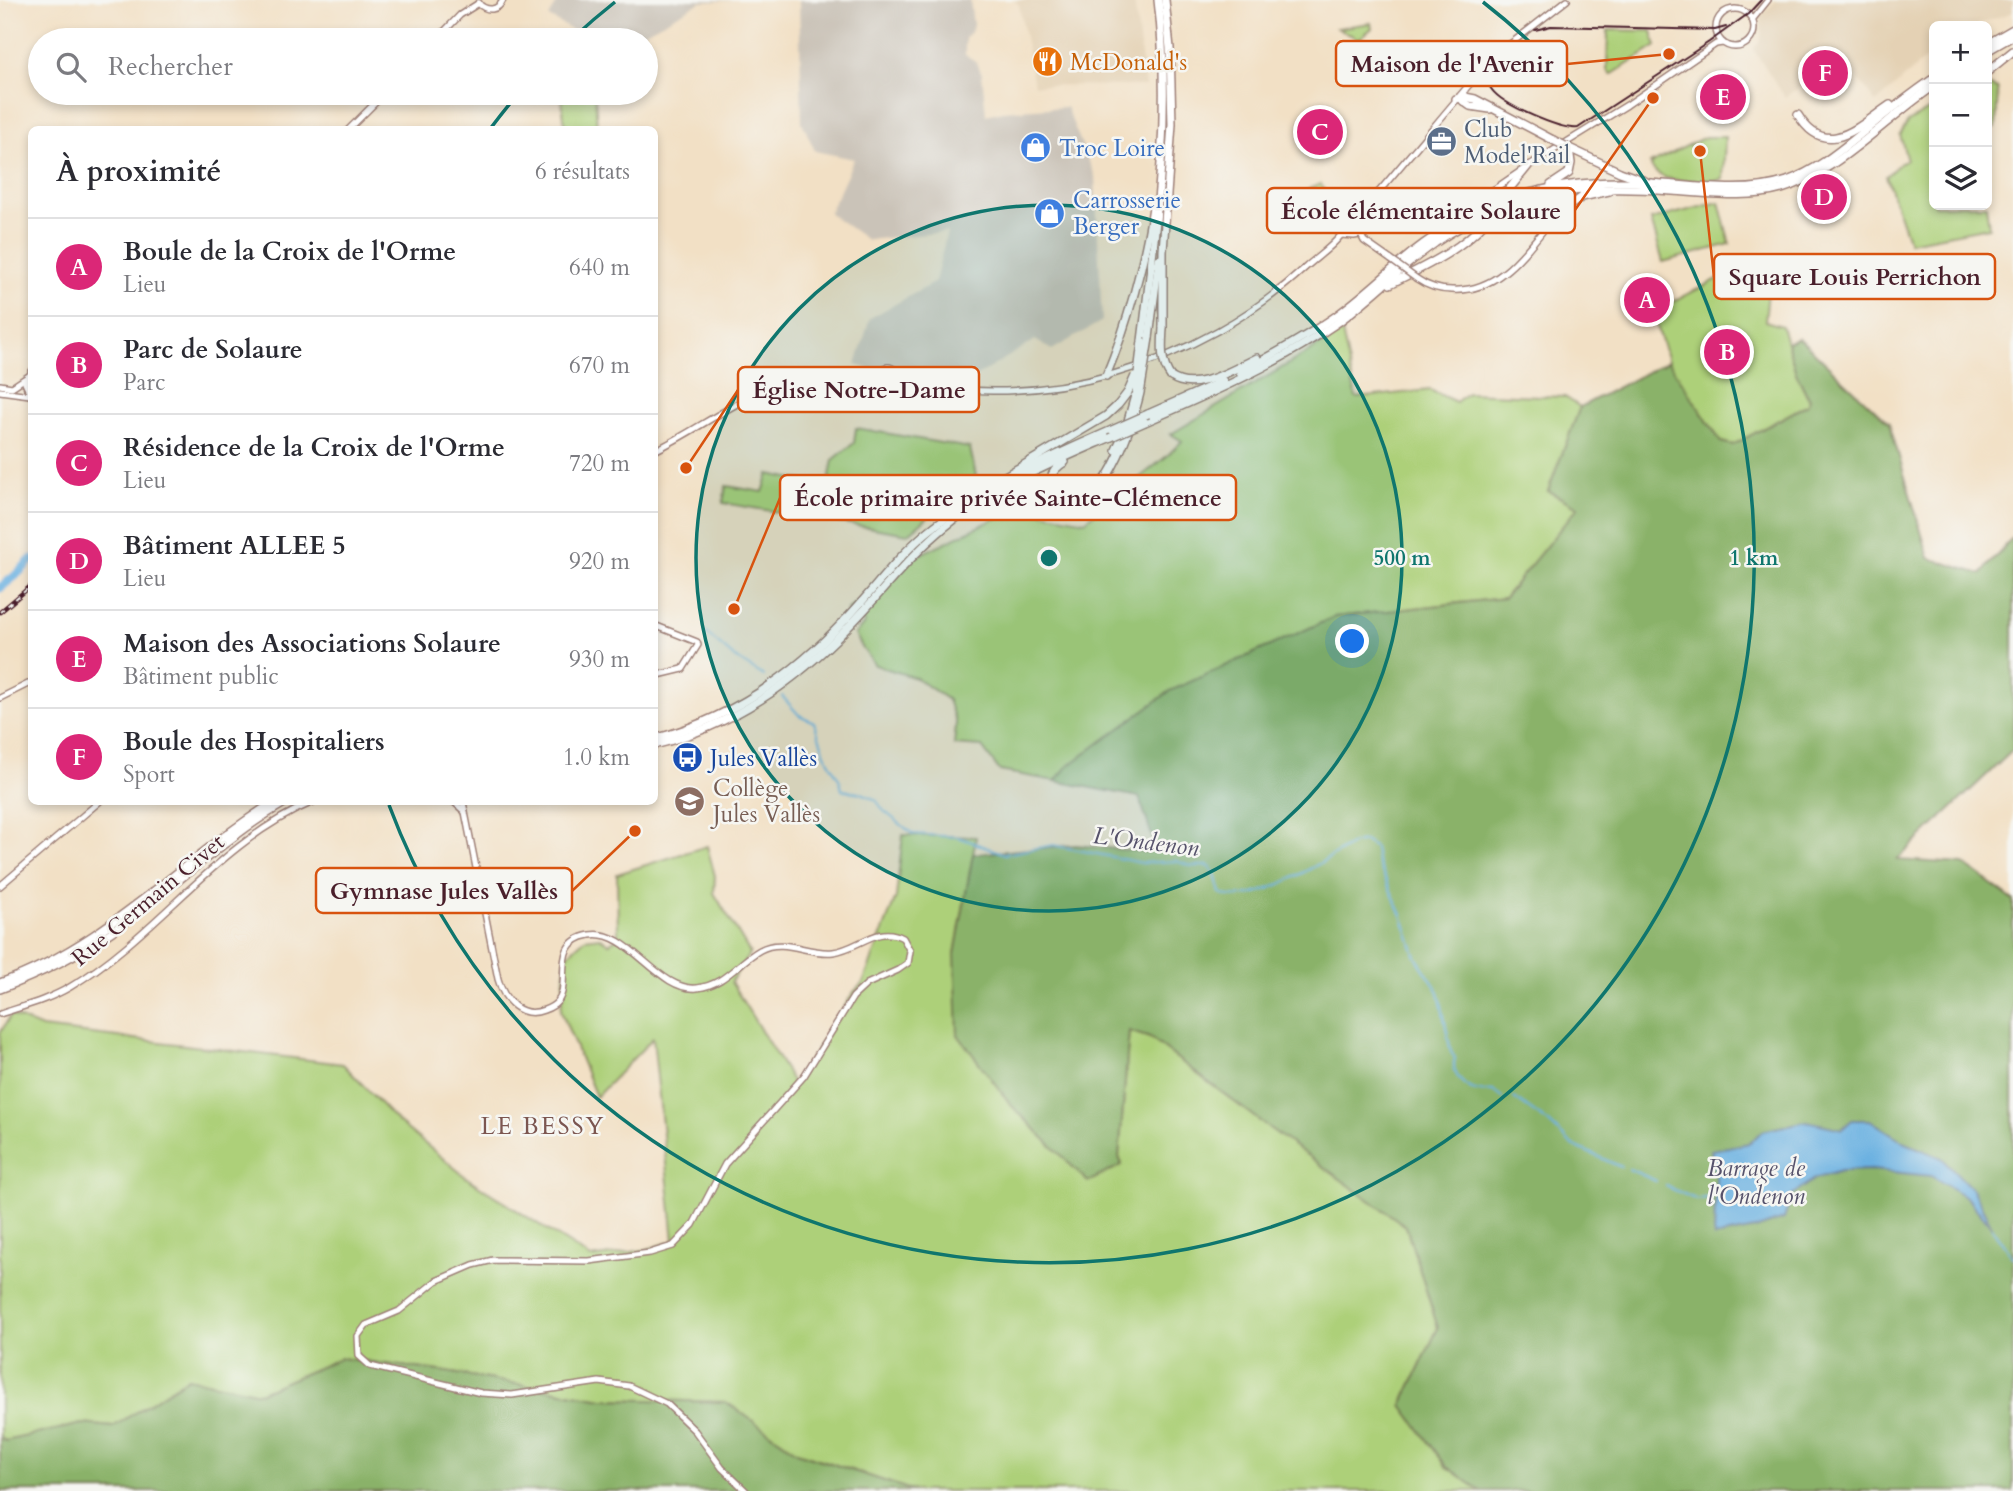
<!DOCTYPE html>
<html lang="fr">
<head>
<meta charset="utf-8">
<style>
	body { margin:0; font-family:Cardo,serif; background:#f2f2f3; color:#2b2b33 }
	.controls { position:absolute; right:21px; top:21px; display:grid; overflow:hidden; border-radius:10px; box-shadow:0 4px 10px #0003 }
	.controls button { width:63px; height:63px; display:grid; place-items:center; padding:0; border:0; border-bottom:2px solid #e1e1e2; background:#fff; color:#2b2b33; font:35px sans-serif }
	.you { position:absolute; left:1353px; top:642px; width:24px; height:24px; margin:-18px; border:5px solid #fff; border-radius:50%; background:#1a73e8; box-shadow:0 0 0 10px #1a73e833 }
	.badge { display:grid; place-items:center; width:46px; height:46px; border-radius:50%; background:#db2777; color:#fff; font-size:23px; font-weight:700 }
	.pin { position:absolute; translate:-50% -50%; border:4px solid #fff; box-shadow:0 2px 7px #0006 }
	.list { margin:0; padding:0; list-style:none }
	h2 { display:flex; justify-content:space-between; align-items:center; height:91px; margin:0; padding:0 28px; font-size:30px }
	h2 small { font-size:23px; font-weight:400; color:#7c7c81 }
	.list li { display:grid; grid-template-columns:46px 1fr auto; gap:21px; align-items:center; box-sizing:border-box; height:98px; padding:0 28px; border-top:2px solid #e1e1e2 }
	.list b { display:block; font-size:26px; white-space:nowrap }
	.list p { margin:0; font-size:23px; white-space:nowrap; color:#7c7c81 }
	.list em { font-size:23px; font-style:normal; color:#7c7c81 }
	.icon { flex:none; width:38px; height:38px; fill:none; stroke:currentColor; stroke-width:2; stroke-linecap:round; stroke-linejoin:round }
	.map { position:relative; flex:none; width:2013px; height:1491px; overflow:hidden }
	.search { position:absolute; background:#fff; box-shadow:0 4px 10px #0003; left:28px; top:28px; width:630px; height:77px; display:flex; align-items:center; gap:18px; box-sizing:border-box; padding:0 24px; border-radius:38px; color:#7c7c81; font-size:26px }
	.panel { position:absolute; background:#fff; box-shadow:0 4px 10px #0003; left:28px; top:126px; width:630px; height:679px; border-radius:10px }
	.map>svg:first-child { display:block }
	.built { fill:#e4d1b4 }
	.industrial { fill:#cac3b8 }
	.green { fill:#add079; stroke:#7c7852; stroke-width:2 }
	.forest { fill:#8ab269; stroke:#6a684a; stroke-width:2 }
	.water { fill:#6bb1e1; stroke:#5a6886; stroke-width:2 }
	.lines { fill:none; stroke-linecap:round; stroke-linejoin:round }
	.stream { stroke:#6bb1e1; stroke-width:2 }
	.river { stroke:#6bb1e1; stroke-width:9 }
	.tertiary-casing { stroke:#9e8078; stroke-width:8 }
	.secondary-casing { stroke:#9e8078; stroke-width:8 }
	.trunk-casing { stroke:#9e8078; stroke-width:10 }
	.tertiary { stroke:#fff; stroke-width:5 }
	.secondary { stroke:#fff; stroke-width:5 }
	.trunk { stroke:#fff; stroke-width:7 }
	.tram { stroke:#4a1f2b; stroke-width:2 }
	.rail-casing { stroke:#4a1f2b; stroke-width:4.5 }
	.rail { stroke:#f6f6f2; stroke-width:2; stroke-dasharray:5; stroke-linecap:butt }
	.secondary-bridge-casing { stroke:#9e8078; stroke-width:8; stroke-linecap:butt }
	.trunk-bridge-casing { stroke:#9e8078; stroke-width:10; stroke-linecap:butt }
	.secondary-bridge { stroke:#fff; stroke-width:5 }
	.trunk-bridge { stroke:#fff; stroke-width:7 }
	.ring { fill:none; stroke:#0f766e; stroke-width:3.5 }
	.labels { text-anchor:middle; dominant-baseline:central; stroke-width:5; stroke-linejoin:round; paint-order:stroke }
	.food-label { font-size:23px; fill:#c56008; stroke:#f6f6f2; text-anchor:start }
	.service-label { font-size:23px; fill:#4e5e75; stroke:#f6f6f2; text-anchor:start }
	.shop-label { font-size:23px; fill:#366cbe; stroke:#f6f6f2; text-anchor:start }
	.transit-label { font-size:23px; fill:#164399; stroke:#f6f6f2; text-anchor:start }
	.education-label { font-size:23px; fill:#785e54; stroke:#f6f6f2; text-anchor:start }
	.street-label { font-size:23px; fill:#4a1f2b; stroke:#f6f6f2 }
	.water-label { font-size:24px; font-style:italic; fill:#56526b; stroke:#f6f6f2 }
	.neighbourhood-label { font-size:24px; letter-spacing:2px; fill:#7c5650; stroke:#f6f6f2 }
	.centre { fill:#0f766e; stroke:#f6f6f2; stroke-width:3.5 }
	.ring-label { font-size:21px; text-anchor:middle; font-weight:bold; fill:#0f766e; stroke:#f6f6f2; stroke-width:5; stroke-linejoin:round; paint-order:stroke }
	.leader { fill:none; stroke:#d8530f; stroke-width:2.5 }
	.callout-dot { fill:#d8530f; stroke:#f6f6f2; stroke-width:2.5 }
	.callout { fill:#f6f6f2; stroke:#d8530f; stroke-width:2.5 }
	.callout-label { font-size:24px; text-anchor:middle; font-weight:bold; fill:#4a1f2b }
</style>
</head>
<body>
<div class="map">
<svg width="2013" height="1491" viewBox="0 0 2013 1491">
	<rect width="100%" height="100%" fill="#f6f6f2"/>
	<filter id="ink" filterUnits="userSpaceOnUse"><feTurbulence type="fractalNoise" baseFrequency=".0143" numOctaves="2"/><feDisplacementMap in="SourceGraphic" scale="14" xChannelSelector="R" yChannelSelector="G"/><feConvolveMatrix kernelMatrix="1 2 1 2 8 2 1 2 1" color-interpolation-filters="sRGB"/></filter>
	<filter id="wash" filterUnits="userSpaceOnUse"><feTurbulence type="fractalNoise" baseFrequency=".00686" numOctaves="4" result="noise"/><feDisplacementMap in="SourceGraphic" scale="28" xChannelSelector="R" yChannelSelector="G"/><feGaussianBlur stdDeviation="1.57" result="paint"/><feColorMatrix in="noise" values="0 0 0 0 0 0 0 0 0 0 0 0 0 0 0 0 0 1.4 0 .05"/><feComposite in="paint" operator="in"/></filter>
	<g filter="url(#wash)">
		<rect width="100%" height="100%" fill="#f2e0c5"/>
		<g class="built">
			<path d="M1014,0H1134L1145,86L1034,85L1019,5Z"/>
			<path d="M1777,0H2013V12L1972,26H1934V51L1876,103L1854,73L1837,84L1827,67L1785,97L1753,49L1759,43L1762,33L1760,17Z"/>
		</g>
		<g class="industrial">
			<path d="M567,0H736L701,2L643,33L637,40H589L549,17L557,3Z"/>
			<path d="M799,0H970L973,25L971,32L965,38V55L976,61L982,74L986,115L1003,111L1066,107L1095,176L1102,321L1052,350L1035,340L970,380L957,384L899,379L856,365L870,318L935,282L947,232L867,240L829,213L854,159L815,151L802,122Z"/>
		</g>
		<g class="green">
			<path d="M1371,23L1372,28L1359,39L1337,28Z"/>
			<path d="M1608,30L1652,31L1656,46L1611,75L1607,70Z"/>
			<path d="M1827,67L1835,79L1819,91L1811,79Z"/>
			<path d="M1987,85L1998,89L1996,127L1987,130Z"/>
			<path d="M567,93H595L597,129H565L562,99Z"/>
			<path d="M1934,107V205H1986L1989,227L1909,242L1886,176L1901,162L1907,160L1900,135L1908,122Z"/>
			<path d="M1705,137H1725L1723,179C1712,182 1677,181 1666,178C1660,176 1652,170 1650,164Z"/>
			<path d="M1321,184L1335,215L1331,221L1326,217L1321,221L1301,197L1310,188Z"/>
			<path d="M1719,202L1730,244L1663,262L1651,220Z"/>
			<path d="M1737,273H1743L1749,290L1757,283L1768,292L1765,321L1782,326L1796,373L1809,399L1808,404L1733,445L1721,442L1668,361L1654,317L1656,310L1718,279Z"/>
			<path d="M1342,332L1356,398L1430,390L1456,402L1467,393L1565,397L1580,407L1548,491L1579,507L1504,598L1334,617L1170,691L1067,767L1055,781L1000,771L982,747L954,745L956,723L948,700L916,678L875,665L863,649L855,634L865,623L847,610L892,578L882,572L1018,508L1085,521L1167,456L1182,441L1171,434Z"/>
			<path d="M856,428L970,448L976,476L908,534L723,503L726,486L763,492L769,474L828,486L833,460L854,443Z"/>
			<path d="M903,835L976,837L955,954L1122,1164L1119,1157L1129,1031L1150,1038L1265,1125L1406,1226L1438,1328L1402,1405L1447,1467L1481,1491H914L797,1452L726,1402L603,1399L447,1372L341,1358L259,1393L188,1378L113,1427L82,1424L5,1441L0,1436V1033L11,1015L42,1028L343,1064L397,1121L467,1178L591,1258L644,1250L674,1241L653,1038L596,1097L561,1011L566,956L584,939L600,937L609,944L618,937L617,874L707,846L715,876L714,893L750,953L731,982L794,1084L854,992L863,983L896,897Z"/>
		</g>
		<g class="forest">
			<path d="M1799,338L1889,423L1929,558L1981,574L2013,537V750L1897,860L1964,864L2013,900V1491H1481L1447,1467L1402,1405L1438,1328L1406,1226L1265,1125L1150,1038L1129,1031L1119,1157L1122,1165L1088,1182L1012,1106L958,1035L955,954L973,854L1076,845L1149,852L1155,845L1139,797L1055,781L1067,767L1170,691L1334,617L1504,598L1578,507L1548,491L1580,407L1668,361L1721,442L1733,445L1808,404L1809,399L1796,373L1787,342Z"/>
			<path d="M341,1358L447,1372L603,1399L726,1402L797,1452L914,1491H0V1436L5,1441L82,1424L113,1427L188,1378L259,1393Z"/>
		</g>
		<path class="water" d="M1852,1120H1870L1906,1143L1942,1158L1972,1189L1993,1228L1966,1197L1931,1176L1872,1170L1841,1171L1814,1179L1792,1195L1784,1219L1755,1229L1714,1237L1716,1177L1711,1150L1750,1143L1762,1131L1807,1121L1842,1129Z"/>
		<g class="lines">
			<g class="stream">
				<path d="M706,633L735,658L764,676"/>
				<path d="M782,696L799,715L814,722L825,754L840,781L842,790L862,793L876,800L884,811L913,834L958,837L1005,854L1053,845L1142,863L1176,861L1191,866H1209L1215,874L1220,893C1250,910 1327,859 1354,843L1365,841L1375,848L1377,861L1402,915L1416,957L1439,992L1451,1052L1455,1058C1450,1074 1465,1090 1481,1091C1485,1092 1489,1090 1493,1091C1495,1092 1502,1097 1503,1098"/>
				<path d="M1514,1098L1549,1123L1572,1145L1621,1167"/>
				<path d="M1629,1169L1656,1181"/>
				<path d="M1666,1186L1697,1200L1709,1197"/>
				<path d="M1992,1227L2013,1257"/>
			</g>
			<path class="river" d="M0,588L15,576L32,559"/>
		</g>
	</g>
	<g filter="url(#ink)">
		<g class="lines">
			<defs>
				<g id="tertiary">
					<path d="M654,625L697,642L698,645L683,669L654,676"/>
					<path d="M454,802L465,812"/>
					<path d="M463,802L498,979C504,1001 521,1019 544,1010C550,1008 554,1006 558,1001C572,982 549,942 590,935C629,928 658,992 697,988C725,985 737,963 760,950C784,937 808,955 833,952C859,949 877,924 903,938L910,951L908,963L898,970L867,984L853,997L804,1076L725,1164L693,1225L673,1246L650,1253L589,1261L493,1260L473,1265L436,1281L399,1311L366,1325L358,1336L359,1356L370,1366L481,1393L512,1395L599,1382L629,1386L667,1404L695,1431L722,1468L746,1491"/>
					<path d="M0,886L99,802"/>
					<path d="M0,1014C24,1006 48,1000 70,987C158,935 217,842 313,802"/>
				</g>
				<g id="secondary">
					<path d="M478,3C487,12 498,11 503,0"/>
					<circle cx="1735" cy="28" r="19"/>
					<path d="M1752,20L1768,0"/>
					<path d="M436,40L460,15L479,3"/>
					<path d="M348,130L385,93"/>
					<path d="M1341,235L1354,236L1428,222L1474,203L1528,166L1627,105L1716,44L1723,43"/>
					<path d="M1361,235L1364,241L1391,260"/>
					<path d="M1417,279C1427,286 1439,290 1452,290C1500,293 1527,249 1554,217"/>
					<circle cx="888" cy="376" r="9"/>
					<path d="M897,379C1038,416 1200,365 1306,267C1317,257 1332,247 1341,235C1352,221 1365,209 1376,195C1413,152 1449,108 1486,65L1509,45L1567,0"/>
					<path d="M0,385L12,387L27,377"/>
					<path d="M0,391L30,395"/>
					<path d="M31,396L25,383L32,371"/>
					<path d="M654,451C695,432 746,392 788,383C818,377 849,381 879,377"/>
					<path d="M0,698L32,682"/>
				</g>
				<g id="trunk">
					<path d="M1987,44L2013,29"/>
					<path d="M1987,51L2013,36"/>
					<path d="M1987,72L2013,51"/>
					<path d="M1464,94L1463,101L1470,106L1490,109"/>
					<path d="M1456,99L1465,97L1475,99L1553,140"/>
					<path d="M1798,115C1826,161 1859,126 1890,105"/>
					<path d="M1567,147L1620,172L1645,181"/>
					<path d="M1551,185L1569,173L1571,163L1569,148"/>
					<path d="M1506,193L1528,166"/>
					<path d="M1537,199L1552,203L1554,217"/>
					<path d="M1554,217L1582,197L1609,191"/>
					<path d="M1390,284C1423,267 1460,251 1485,222"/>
					<path d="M1163,328V251L1172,124L1170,48L1165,0"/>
					<path d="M1149,338L1159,259"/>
					<path d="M1142,341C1156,227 1172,114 1158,0"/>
					<path d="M1240,373C1272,355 1306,337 1336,316C1363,297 1387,273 1413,252C1442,229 1475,211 1510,199C1556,183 1603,180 1651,183C1696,186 1744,195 1787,181C1818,170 1842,149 1867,129C1889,111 1911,94 1934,78"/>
					<path d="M1106,376C1127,326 1145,260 1153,207"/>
					<path d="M1171,377C1195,394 1234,369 1257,358"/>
					<path d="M1148,414L1223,381"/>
					<path d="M1145,422C1210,394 1278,364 1337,323C1371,299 1400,267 1435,243C1453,230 1474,219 1495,211C1552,187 1611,186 1672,191C1708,193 1747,199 1782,189C1837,173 1886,118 1934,86"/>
					<path d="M1116,450L1126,428L1136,392"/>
					<path d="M1065,462C1049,471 1045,486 1059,499L1074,501"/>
					<path d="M1005,476L1106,416L1118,405L1128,392"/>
					<path d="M984,503C1006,493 1024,489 1047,499C1055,503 1063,508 1073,506C1108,501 1135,418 1141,388"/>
					<path d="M654,739C730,719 793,676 846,619C873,591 896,558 926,533C982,487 1046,459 1112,430"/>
					<path d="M654,745C732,727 795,682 850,625C878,597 901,566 930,540C981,492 1045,466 1109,438"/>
					<path d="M0,983C106,946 181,860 274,802"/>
					<path d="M0,989C41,974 78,955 114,930C173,888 224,838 286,802"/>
				</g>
			</defs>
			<use href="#tertiary" class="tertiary-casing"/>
			<use href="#secondary" class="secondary-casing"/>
			<use href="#trunk" class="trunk-casing"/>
			<use href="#tertiary" class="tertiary"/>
			<use href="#secondary" class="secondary"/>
			<use href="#trunk" class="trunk"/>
			<g class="tram">
				<path d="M1535,30L1551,26L1715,30L1726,27"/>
				<path d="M1493,65C1488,73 1486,82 1492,90C1503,105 1560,130 1578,128L1709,42L1748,14L1761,0"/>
			</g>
			<defs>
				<path id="rail" d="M0,612L32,585"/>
			</defs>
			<use href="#rail" class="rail-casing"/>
			<use href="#rail" class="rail"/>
			<defs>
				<path id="secondary-bridge" d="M1391,260L1417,279"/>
				<g id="trunk-bridge">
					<path d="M1553,140L1567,147"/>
					<path d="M1163,328C1162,346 1160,362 1171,377"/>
					<path d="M1141,388L1149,338"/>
					<path d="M1136,390L1142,341"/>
					<path d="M1128,392L1135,376"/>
					<path d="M1112,430L1148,414"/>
					<path d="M1109,438L1145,422"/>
				</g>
			</defs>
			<use href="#secondary-bridge" class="secondary-bridge-casing"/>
			<use href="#trunk-bridge" class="trunk-bridge-casing"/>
			<use href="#secondary-bridge" class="secondary-bridge"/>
			<use href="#trunk-bridge" class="trunk-bridge"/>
		</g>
	</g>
	<circle cx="1049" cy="558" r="353" fill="#0f766e" fill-opacity=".12"/>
	<g class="ring">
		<circle cx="1049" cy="558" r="353"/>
		<path d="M490 129A705 705 0 0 1 517 95M573 38A705 705 0 0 1 615 2M1483 2A705 705 0 1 1 389 805"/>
	</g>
	<defs>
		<symbol id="restaurant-disc" viewBox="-11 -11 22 22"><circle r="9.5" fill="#e8710a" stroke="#f6f6f2"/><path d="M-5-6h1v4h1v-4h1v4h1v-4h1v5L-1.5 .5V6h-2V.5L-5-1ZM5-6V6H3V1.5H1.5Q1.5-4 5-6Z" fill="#fff"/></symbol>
		<symbol id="office-disc" viewBox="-11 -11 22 22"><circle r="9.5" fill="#5c6f8a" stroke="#f6f6f2"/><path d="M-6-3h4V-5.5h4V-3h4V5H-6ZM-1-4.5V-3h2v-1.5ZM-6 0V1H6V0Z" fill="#fff"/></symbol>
		<symbol id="shop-disc" viewBox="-11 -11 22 22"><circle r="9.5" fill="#3f7fe0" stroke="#f6f6f2"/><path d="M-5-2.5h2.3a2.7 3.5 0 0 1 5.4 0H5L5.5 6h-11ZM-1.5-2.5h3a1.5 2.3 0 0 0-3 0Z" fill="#fff"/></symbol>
		<symbol id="bus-disc" viewBox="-11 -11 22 22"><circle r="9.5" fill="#1a4fb4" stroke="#f6f6f2"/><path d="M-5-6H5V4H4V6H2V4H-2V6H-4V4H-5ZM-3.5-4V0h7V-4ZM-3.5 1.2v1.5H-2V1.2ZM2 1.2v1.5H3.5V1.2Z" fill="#fff"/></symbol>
		<symbol id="school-disc" viewBox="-11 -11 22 22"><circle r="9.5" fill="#8d6e63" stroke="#f6f6f2"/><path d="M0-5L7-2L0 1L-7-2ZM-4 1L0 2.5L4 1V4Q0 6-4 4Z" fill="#fff"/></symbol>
	</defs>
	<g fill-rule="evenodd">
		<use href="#restaurant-disc" x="1030" y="44" width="35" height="35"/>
		<use href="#office-disc" x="1424" y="124" width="35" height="35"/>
		<use href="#shop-disc" x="1018" y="130" width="35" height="35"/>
		<use href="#shop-disc" x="1032" y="196" width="35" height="35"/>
		<use href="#bus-disc" x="670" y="740" width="35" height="35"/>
		<use href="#school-disc" x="672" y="784" width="35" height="35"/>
	</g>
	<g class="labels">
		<g class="food-label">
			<text x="1070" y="62">McDonald's</text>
		</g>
		<g class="service-label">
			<text x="1464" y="129">Club<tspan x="1464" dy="26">Model'Rail</tspan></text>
		</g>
		<g class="shop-label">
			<text x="1059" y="148">Troc Loire</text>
			<text x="1073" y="200">Carrosserie<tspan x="1073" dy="26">Berger</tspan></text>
		</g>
		<g class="transit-label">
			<text x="710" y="758">Jules Vallès</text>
		</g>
		<g class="education-label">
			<text x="713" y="788">Collège<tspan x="713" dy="26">Jules Vallès</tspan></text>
		</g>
		<g class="street-label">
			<text transform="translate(148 900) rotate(-40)">Rue Germain Civet</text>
		</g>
		<g class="water-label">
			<text transform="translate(1146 842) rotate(7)">L'Ondenon</text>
			<text x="1756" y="1168">Barrage de<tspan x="1756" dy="28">l'Ondenon</tspan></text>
		</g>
		<g class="neighbourhood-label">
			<text x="543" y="1126">LE BESSY</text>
		</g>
	</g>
	<circle cx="1049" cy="558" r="10" class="centre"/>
	<g class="ring-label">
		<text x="1402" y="565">500 m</text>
		<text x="1754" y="565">1 km</text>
	</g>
	<path class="leader" d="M1669 54L1567 64M1653 98L1575 210M1700 151L1714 277M686 468L738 390M734 609L780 498M635 831L572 891"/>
	<g class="callout-dot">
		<circle cx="1669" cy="54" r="7"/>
		<circle cx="1653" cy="98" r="7"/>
		<circle cx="1700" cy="151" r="7"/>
		<circle cx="686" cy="468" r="7"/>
		<circle cx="734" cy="609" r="7"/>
		<circle cx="635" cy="831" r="7"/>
	</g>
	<g class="callout">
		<rect x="1336" y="41" width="231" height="45" rx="7"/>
		<rect x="1267" y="188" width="308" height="45" rx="7"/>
		<rect x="1714" y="254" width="281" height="45" rx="7"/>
		<rect x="738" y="367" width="241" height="45" rx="7"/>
		<rect x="780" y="475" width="456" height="45" rx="7"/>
		<rect x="316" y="868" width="256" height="45" rx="7"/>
	</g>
	<g class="callout-label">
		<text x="1452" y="72">Maison de l'Avenir</text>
		<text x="1421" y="219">École élémentaire Solaure</text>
		<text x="1855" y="285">Square Louis Perrichon</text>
		<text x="859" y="398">Église Notre-Dame</text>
		<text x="1008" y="506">École primaire privée Sainte-Clémence</text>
		<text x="444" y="899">Gymnase Jules Vallès</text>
	</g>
</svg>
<div class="controls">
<button>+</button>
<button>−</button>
<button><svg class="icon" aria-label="layers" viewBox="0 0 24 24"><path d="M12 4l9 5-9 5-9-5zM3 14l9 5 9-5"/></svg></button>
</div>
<div class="you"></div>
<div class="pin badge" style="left:1647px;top:300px">A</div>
<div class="pin badge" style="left:1727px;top:352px">B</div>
<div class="pin badge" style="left:1320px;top:132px">C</div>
<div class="pin badge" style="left:1824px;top:197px">D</div>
<div class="pin badge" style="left:1723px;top:97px">E</div>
<div class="pin badge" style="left:1825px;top:73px">F</div>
<div class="search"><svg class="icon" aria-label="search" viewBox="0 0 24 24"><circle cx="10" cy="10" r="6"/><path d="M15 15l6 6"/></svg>Rechercher</div>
<section class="panel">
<h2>À proximité<small>6 résultats</small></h2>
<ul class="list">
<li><span class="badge">A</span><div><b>Boule de la Croix de l'Orme</b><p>Lieu</p></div><em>640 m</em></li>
<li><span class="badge">B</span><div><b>Parc de Solaure</b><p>Parc</p></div><em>670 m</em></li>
<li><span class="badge">C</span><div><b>Résidence de la Croix de l'Orme</b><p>Lieu</p></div><em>720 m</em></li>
<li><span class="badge">D</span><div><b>Bâtiment ALLEE 5</b><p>Lieu</p></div><em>920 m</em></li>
<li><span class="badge">E</span><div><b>Maison des Associations Solaure</b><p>Bâtiment public</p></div><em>930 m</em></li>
<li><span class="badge">F</span><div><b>Boule des Hospitaliers</b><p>Sport</p></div><em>1.0 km</em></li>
</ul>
</section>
</div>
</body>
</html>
